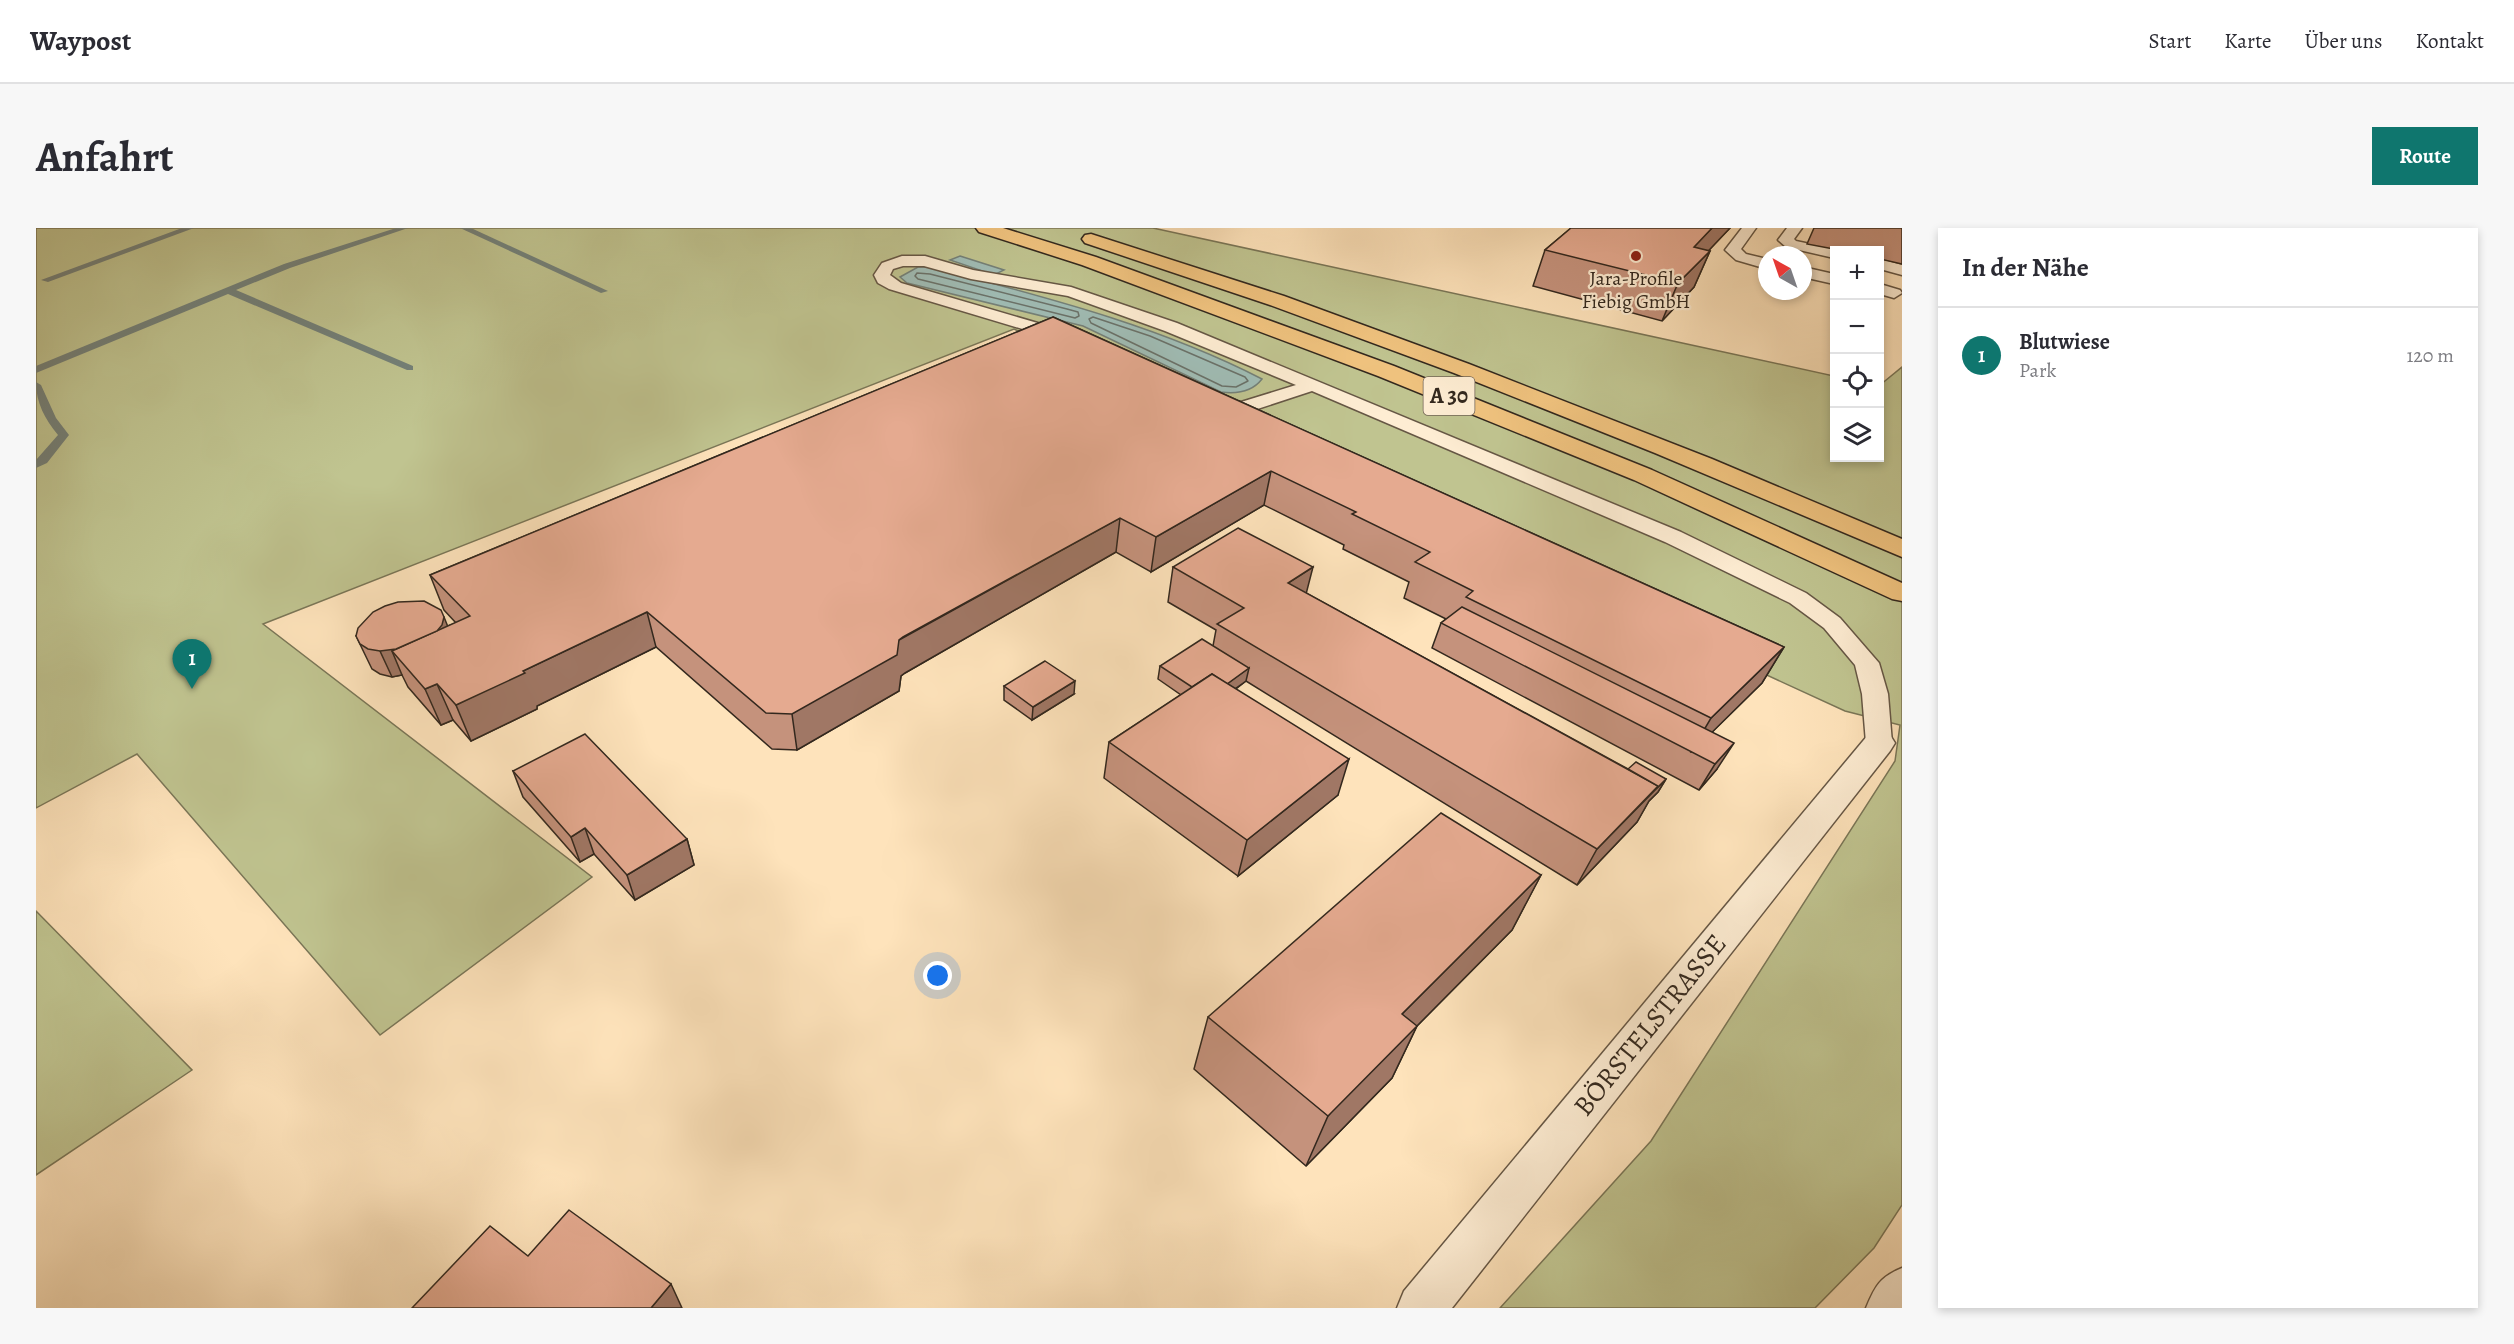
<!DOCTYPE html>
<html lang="de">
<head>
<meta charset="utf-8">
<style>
	body { margin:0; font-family:Alegreya,serif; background:#f7f7f7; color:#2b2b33 }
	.controls { position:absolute; right:18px; top:18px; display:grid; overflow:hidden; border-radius:0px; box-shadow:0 3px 9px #0003 }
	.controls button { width:54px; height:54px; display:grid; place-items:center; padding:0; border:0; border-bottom:2px solid #e1e1e2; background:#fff; color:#2b2b33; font:30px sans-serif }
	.compass { position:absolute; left:1722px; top:18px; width:54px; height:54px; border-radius:50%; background:#fff; box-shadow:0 3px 9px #0003; rotate:320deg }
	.you { position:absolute; left:902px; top:748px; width:21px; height:21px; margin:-15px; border:4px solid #fff; border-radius:50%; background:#1a73e8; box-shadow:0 0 0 9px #1a73e833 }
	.badge { display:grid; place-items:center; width:39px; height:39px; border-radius:50%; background:#0f766e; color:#fff; font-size:20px; font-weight:700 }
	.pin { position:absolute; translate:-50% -50px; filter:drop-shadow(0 2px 3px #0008) }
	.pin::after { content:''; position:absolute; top:32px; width:21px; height:18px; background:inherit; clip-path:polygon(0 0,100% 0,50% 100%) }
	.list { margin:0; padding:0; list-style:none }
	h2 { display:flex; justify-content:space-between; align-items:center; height:78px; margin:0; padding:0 24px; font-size:26px }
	h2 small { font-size:20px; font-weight:400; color:#7c7c81 }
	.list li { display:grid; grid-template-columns:39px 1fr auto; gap:18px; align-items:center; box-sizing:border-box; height:96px; padding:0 24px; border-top:2px solid #e1e1e2 }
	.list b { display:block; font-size:22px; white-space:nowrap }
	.list p { margin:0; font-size:20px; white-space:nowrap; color:#7c7c81 }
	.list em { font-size:20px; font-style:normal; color:#7c7c81 }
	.icon { flex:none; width:33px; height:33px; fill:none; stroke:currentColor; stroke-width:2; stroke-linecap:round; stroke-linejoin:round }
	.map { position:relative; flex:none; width:1866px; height:1080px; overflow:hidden; border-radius:0px }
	header { display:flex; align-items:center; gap:36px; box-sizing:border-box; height:84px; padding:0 30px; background:#fff; border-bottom:2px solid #e1e1e2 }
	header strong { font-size:28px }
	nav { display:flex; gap:33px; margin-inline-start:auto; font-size:21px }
	.intro { display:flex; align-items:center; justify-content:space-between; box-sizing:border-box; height:144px; padding:0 36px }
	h1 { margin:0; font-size:42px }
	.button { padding:15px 27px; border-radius:0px; background:#0f766e; color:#fff; font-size:21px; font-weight:700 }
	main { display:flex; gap:36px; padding:0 36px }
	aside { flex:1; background:#fff; border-radius:0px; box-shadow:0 3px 9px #0003 }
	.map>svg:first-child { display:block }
	.green { fill:#c0c490; stroke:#7a7657; stroke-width:1.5 }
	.water { fill:#a0bdb6; stroke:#748179; stroke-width:1.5 }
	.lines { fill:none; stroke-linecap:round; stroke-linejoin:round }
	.shore { stroke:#6a726a; stroke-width:1.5 }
	.stream { fill:#748179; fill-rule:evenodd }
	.service-casing { stroke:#665745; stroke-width:3 }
	.minor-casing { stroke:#665745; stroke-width:3 }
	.tertiary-casing { stroke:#665745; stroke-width:3 }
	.motorway-casing { stroke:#33281e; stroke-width:3 }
	.service { fill:#feedd3; fill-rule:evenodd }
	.minor { fill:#feedd3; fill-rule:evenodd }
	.tertiary { fill:#feedd3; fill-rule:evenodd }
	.motorway { fill:#efc27e; fill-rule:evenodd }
	.wall { fill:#c5927c; stroke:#33281e; stroke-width:1.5 }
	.shaded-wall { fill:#a07765; stroke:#33281e; stroke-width:1.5 }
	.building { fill:#e5aa90; stroke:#33281e; stroke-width:1.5 }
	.poi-dot { fill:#8f2418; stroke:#feedd3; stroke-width:2 }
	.labels { text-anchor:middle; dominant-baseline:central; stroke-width:4.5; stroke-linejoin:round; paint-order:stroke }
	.far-poi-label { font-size:20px; fill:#33281e; stroke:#feedd3 }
	.shield { fill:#feedd3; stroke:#706354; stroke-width:1.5 }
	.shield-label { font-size:22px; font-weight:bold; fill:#33281e }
	.near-street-label { font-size:28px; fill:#33281e; stroke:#feedd3 }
</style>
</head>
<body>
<header>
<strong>Waypost</strong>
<nav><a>Start</a><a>Karte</a><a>Über uns</a><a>Kontakt</a></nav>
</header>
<div class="intro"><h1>Anfahrt</h1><a class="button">Route</a></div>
<main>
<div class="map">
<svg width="1866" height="1080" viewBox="0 0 1866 1080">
	<rect width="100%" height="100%" fill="#fee3bb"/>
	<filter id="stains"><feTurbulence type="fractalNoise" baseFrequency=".00333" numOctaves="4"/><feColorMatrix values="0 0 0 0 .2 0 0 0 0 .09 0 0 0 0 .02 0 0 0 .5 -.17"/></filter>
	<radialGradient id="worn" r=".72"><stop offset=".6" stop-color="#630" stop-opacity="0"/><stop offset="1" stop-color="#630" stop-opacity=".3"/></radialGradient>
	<g class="green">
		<path d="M0,0H1117L1798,148V230H1844V157L1866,139V977L1838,1020L1779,1080H1464L1615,913L1859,533L1864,497L1809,483L978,101L227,396L556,649L344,807L101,526L0,580Z"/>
		<path d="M0,683L156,842L0,947Z"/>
	</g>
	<g class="water">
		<path d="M924,28L968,42L958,47L914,32Z"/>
		<path d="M882,39H895C1008,69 1121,97 1226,151C1216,164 1200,166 1185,164L1047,98L871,55L864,49Z"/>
	</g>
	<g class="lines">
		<g class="shore">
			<path d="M881,45L894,46L1031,81L1042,84L1043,88L1039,90L882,51L879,48Z"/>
			<path d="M1057,89L1114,108L1209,149L1212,153L1200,159L1186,158L1055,95L1053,91Z"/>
		</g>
		<g class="stream">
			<path d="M146,0H158L12,54L5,52Z"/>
			<path d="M360,0H372L254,40L200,62L377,138V142H371L192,66L0,145V138L248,36Z"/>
			<path d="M424,0H435L572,63L565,65Z"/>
			<path d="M0,154L5,157L20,190L33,207L11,235L0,240V232L22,207C9,191 0,175 0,154Z"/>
		</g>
		<defs>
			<g id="service">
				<path d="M1706,0H1720L1705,21L1710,26L1731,31V41L1700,32L1689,22Z"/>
				<path d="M1751,0H1766L1758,11L1760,13L1802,22H1798V30L1750,19L1742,12Z"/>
				<path d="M866,28H889L937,42L1035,59L1141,95L1645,304L1770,365L1804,390L1843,435L1852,466L1856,515L1852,521L1843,524L1834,521L1830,515L1826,466L1819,437L1788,400L1754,375L1629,314L1276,163L1206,186L1170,180L1168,176L1170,172L1177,170L1205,174L1260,157L1129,103L1032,68L935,51L888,38H867L857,41L854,47L865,55L1036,105L1039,109L1036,113L1030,114L853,61L842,55L838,47L846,35Z"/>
				<path d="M1844,31L1866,37V47L1844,41Z"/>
				<path d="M1767,39L1798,46V56L1767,49Z"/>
				<path d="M1844,56L1864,62L1866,65L1858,70L1844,66Z"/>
			</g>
			<path id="minor" d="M1843,504L1854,507L1859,515L1854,523L1416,1080H1361L1368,1063L1832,507Z"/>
			<path id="tertiary" d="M1866,1040V1080H1830C1839,1058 1844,1049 1866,1040Z"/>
			<g id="motorway">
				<path d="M940,0H967L1060,29L1358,138L1616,242L1866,355V373L1856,371L1598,252L1342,148L1046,37L943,4Z"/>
				<path d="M1055,6L1248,68L1433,136L1676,231L1866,311V329L1619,225L1418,145L1234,77L1049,15L1046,11L1049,7Z"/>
			</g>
		</defs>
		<use href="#service" class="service-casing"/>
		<use href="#minor" class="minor-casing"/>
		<use href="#tertiary" class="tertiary-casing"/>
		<use href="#motorway" class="motorway-casing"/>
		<use href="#service" class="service"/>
		<use href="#minor" class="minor"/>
		<use href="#tertiary" class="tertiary"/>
		<use href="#motorway" class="motorway"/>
	</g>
	<g class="wall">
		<path d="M1535,0H1694L1673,22L1674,23L1658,59L1626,93L1497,58L1509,22Z"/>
		<path d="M1778,0H1866V36L1844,31V22H1803L1771,16Z"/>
		<path d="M1017,89L1748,419L1726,455L1676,504L1681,541L1663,562L1396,420L1405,395L1410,391L1368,370L1373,354L1307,321L1308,317L1228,277L1115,344L1080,324L869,445L865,448L863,463L761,522L736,521L620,419L501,478V481L435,513L417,492L405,497L372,459L366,447L356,449L344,446L336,441L320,408L412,398L420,395L408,382L394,347Z"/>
		<path d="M1137,339L1270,365L1592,541L1630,551L1622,564L1613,573L1601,594L1541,657L1210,453L1200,461L1302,567L1202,648L1068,550L1073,514L1145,467L1122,451L1124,438L1177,418L1180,402L1132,374Z"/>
		<path d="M968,458L1038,466L996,492L968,472Z"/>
		<path d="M477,543L651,611L658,637L599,672L558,626L544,634L487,569Z"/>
		<path d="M1505,647L1476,702L1381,798L1356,850L1270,938L1158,841L1172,789Z"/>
	</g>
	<g class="shaded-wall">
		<path d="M1676,0H1694L1642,55L1658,19Z"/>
		<path d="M1674,23L1658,59L1626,93L1642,55Z"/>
		<path d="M1235,243L1228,277L1115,344L1120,309Z"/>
		<path d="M1084,290L1080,324L869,445L865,448L863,463L761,522L756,486L863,412Z"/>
		<path d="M1277,339L1268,374L1252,355Z"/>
		<path d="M611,384L620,419L501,478V481L435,513L420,477L487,443Z"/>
		<path d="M408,389L418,414L356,423L366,447L356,449L344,423Z"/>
		<path d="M1748,419L1726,455L1656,524H1655L1675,490Z"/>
		<path d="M1213,440L1210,453L1169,482L1172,469Z"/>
		<path d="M1039,453L1038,466L996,492L997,479Z"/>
		<path d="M401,456L417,492L405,497L389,461Z"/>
		<path d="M1698,515L1681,541L1663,562L1679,536Z"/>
		<path d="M1313,531L1302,567L1202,648L1211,612Z"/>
		<path d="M1630,551L1622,564L1613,573L1601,594L1541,657L1561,621Z"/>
		<path d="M549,600L558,626L544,634L535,609Z"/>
		<path d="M651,611L658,637L599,672L591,647Z"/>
		<path d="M1505,647L1476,702L1381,798L1356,850L1270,938L1292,888L1366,786Z"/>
		<path d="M635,1056L646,1080H615Z"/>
	</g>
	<g class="building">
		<path d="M1535,0H1676L1658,19L1674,23L1642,55L1509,22Z"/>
		<path d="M1017,89L1748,419L1675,490L1430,369L1437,363L1379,334L1394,324L1316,286L1320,284L1235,243L1120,309L1084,290L867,409L863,412L861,427L756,486L730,485L611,384L487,443L489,445L420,477L401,456L389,461L356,423L434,388L394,347Z"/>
		<path d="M1202,300L1277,339L1252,355L1622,558L1561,621L1181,396L1208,380L1137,339Z"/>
		<path d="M388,373L405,382L408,389L406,397L401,403L360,421L344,423L332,421L324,416L320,408L322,400L337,384L349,378L362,374Z"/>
		<path d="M1426,379L1698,515L1679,536L1405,395Z"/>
		<path d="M1166,411L1213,440L1191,456L1176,446L1156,459L1124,438Z"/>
		<path d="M1009,433L1039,453L997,479L968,458Z"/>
		<path d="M1176,446L1313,531L1211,612L1073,514Z"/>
		<path d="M549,506L651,611L591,647L549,600L535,609L477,543Z"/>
		<path d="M1600,534L1630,551L1621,560L1622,558L1592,541Z"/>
		<path d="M1405,585L1505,647L1366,786L1381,798L1292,888L1172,789Z"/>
		<path d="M533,982L635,1056L615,1080H376L454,998L492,1028Z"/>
	</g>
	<circle class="poi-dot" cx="1600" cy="28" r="6"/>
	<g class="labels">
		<g class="far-poi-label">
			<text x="1600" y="50">Jara-Profile<tspan x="1600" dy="23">Fiebig GmbH</tspan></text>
		</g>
		<rect class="shield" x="1387.5" y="149" width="51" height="38" rx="4.5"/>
		<g class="shield-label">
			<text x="1413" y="168">A 30</text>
		</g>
		<g class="near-street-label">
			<text transform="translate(1614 797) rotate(-51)">BÖRSTELSTRASSE</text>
		</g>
	</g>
	<rect width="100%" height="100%" filter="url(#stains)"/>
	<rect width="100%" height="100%" fill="url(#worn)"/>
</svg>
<div class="controls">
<button>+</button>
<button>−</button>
<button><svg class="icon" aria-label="locate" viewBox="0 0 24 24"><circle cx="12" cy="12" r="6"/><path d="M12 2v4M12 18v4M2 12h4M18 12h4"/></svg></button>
<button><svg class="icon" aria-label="layers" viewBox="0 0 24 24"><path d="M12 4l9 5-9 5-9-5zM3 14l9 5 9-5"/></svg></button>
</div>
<svg class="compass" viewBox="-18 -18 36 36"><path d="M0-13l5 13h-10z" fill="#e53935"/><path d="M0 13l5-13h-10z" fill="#7c7c81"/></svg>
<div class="you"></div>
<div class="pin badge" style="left:156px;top:461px">1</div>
</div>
<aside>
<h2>In der Nähe<small></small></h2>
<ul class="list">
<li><span class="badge">1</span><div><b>Blutwiese</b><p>Park</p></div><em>120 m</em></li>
</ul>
</aside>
</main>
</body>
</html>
